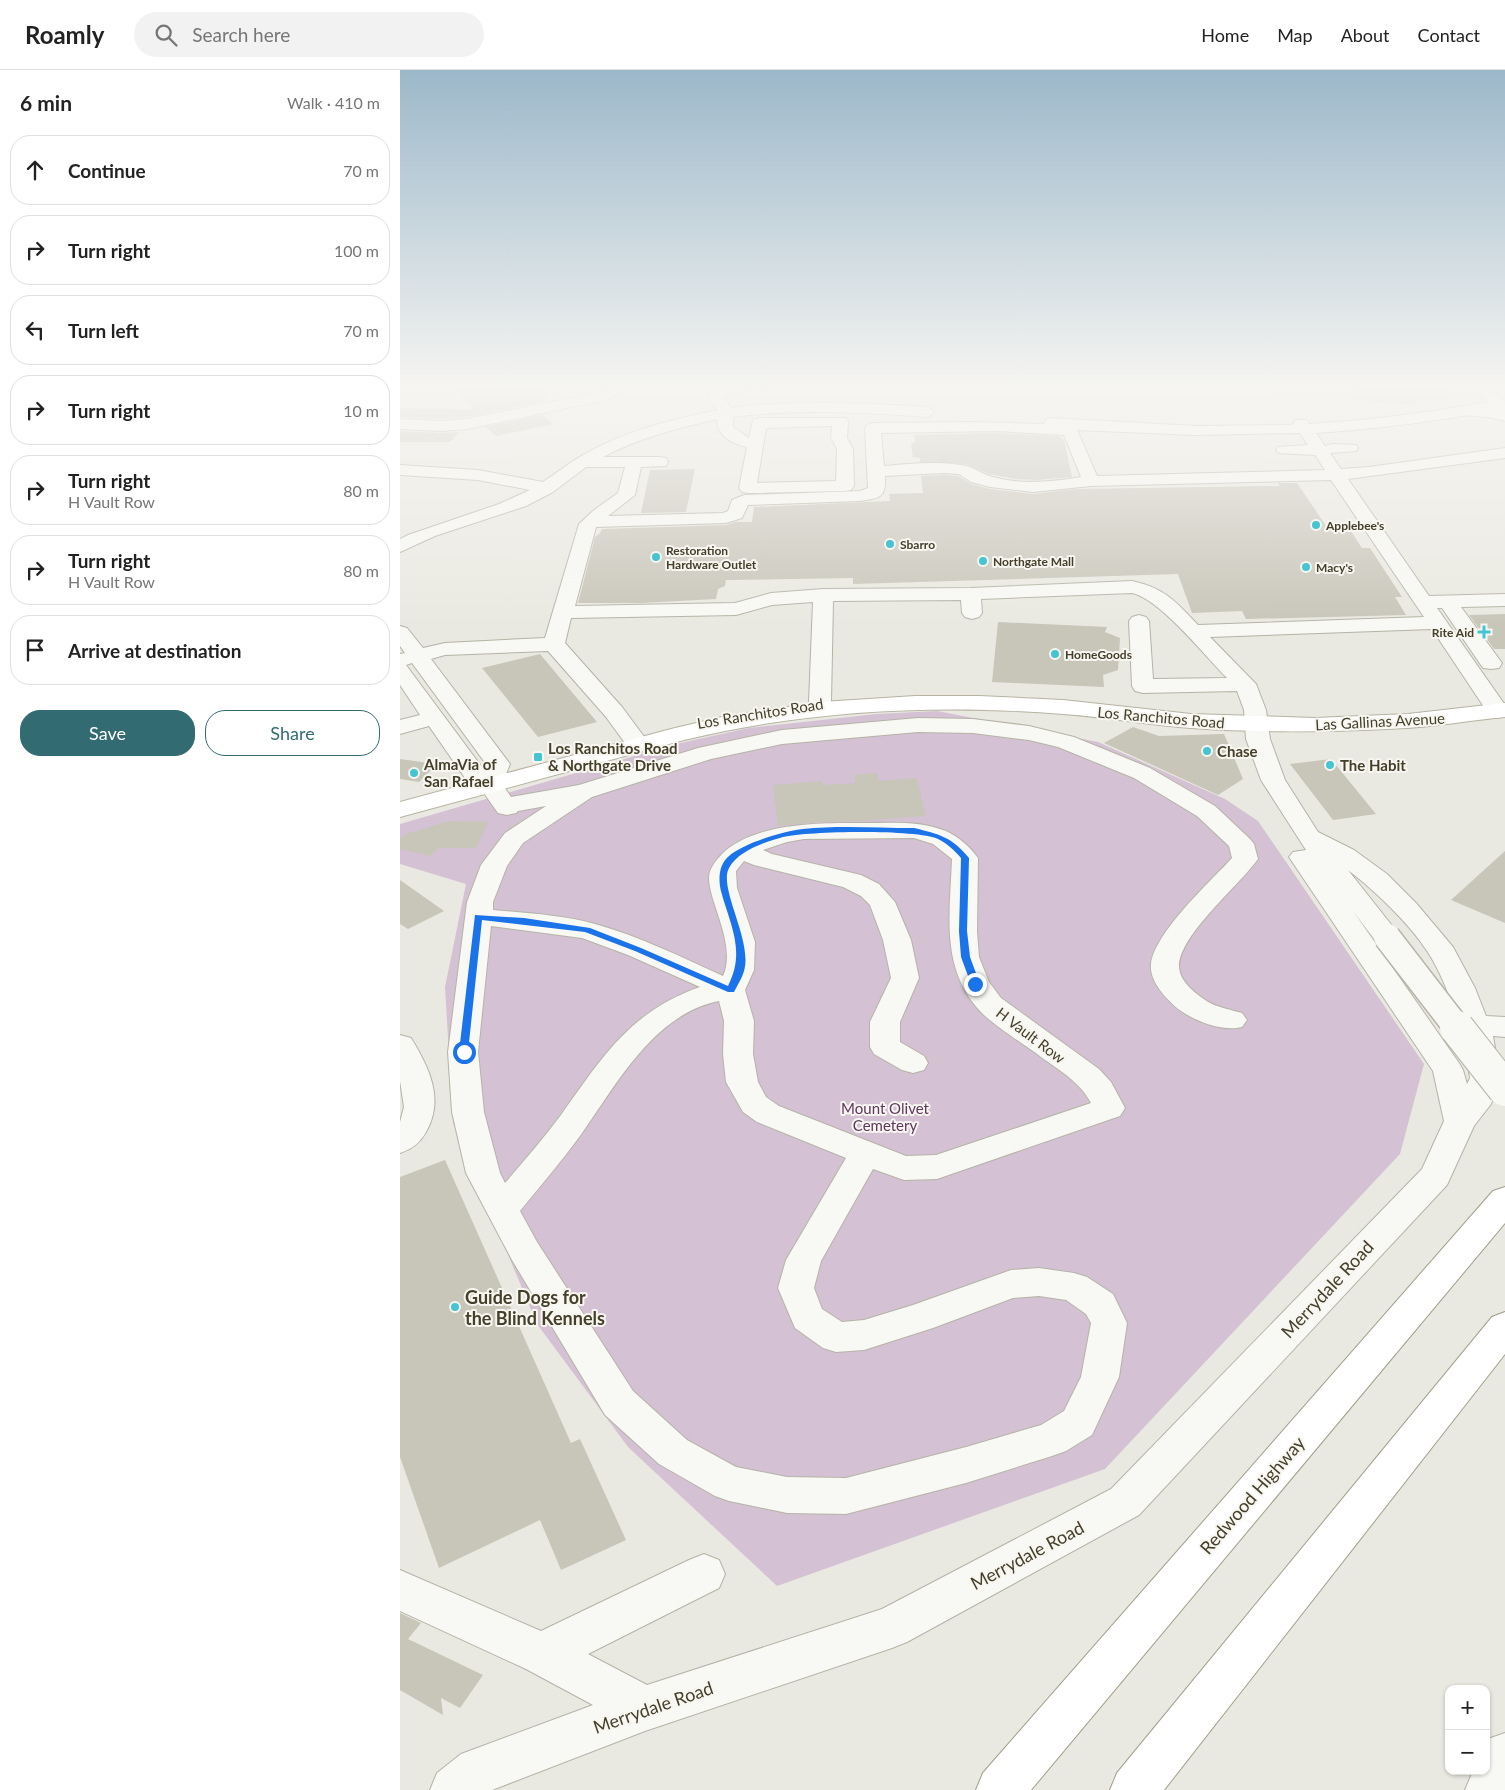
<!DOCTYPE html>
<html lang="en">
<head>
<meta charset="utf-8">
<style>
	body { margin:0; font-family:Lato,sans-serif; background:#f2f2f2; color:#222 }
	.controls { position:absolute; right:15px; bottom:15px; display:grid; overflow:hidden; border-radius:10px; box-shadow:0 1px 4px #0004 }
	.controls button { width:45px; height:45px; display:grid; place-items:center; padding:0; border:0; border-bottom:1px solid #e0e0e0; background:#fff; color:#222; font:25px sans-serif }
	.stop { position:absolute; width:15px; height:15px; margin:-11px; border:4px solid #1a73e8; border-radius:50%; background:#fff }
	.stop.end { background:#1a73e8; border-color:#fff; box-shadow:0 1px 5px #0008 }
	.list { margin:0; padding:0; list-style:none }
	h2 { display:flex; justify-content:space-between; align-items:center; height:65px; margin:0; padding:0 20px; font-size:21px }
	h2 small { font-size:16px; font-weight:400; color:#767676 }
	.list li { display:grid; grid-template-columns:32px 1fr auto; gap:15px; align-items:center; box-sizing:border-box; height:70px; margin:0 10px 10px; padding:0 10px; border:1px solid #e0e0e0; border-radius:20px }
	.list b { display:block; font-size:19px; white-space:nowrap }
	.list p { margin:0; font-size:16px; white-space:nowrap; color:#767676 }
	.list em { font-size:16px; font-style:normal; color:#767676 }
	.actions { display:flex; gap:10px; padding:15px 20px }
	.actions a { flex:1; padding:11px 0; border:1px solid #326b71; border-radius:20px; text-align:center; font-size:18px; color:#326b71 }
	.actions .main { background:#326b71; color:#fff }
	.icon { flex:none; width:28px; height:28px; fill:none; stroke:currentColor; stroke-width:2; stroke-linecap:round; stroke-linejoin:round }
	.map { position:relative; flex:none; width:1105px; height:1720px; overflow:hidden }
	header { display:flex; align-items:center; gap:30px; box-sizing:border-box; height:70px; padding:0 25px; background:#fff; border-bottom:1px solid #e0e0e0 }
	header strong { font-size:24px }
	nav { display:flex; gap:28px; margin-inline-start:auto; font-size:18px }
	.search { width:350px; height:45px; background:#f2f2f2; display:flex; align-items:center; gap:12px; box-sizing:border-box; padding:0 18px; border-radius:28px; color:#767676; font-size:19px }
	main { display:flex }
	aside { flex:1; background:#fff }
	.map>svg:first-child { display:block }
	.green { fill:#d4c2d4 }
	.building { fill:#c8c5b9 }
	.lines { fill:none; stroke-linecap:round; stroke-linejoin:round }
	.minor-casing { stroke:#b5b3a6; stroke-width:2 }
	.major-casing { stroke:#b6b3a1; stroke-width:2 }
	.highway-casing { stroke:#a19e89; stroke-width:2 }
	.minor { fill:#f8f8f4; fill-rule:evenodd }
	.major { fill:#fff; fill-rule:evenodd }
	.highway { fill:#fff; fill-rule:evenodd }
	.minor-bridge-far1-casing { stroke:#b5b3a6; stroke-width:29; stroke-linecap:butt }
	.minor-bridge-casing { stroke:#b5b3a6; stroke-width:36; stroke-linecap:butt }
	.minor-bridge-far1 { stroke:#f8f8f4; stroke-width:26 }
	.minor-bridge { stroke:#f8f8f4; stroke-width:34 }
	.route { fill:#1a73e8 }
	.poi-dot { fill:#45c4d1; stroke:#f8f6f1; stroke-width:2 }
	.labels { text-anchor:middle; dominant-baseline:central; stroke-width:4; stroke-linejoin:round; paint-order:stroke }
	.far-poi-label { font-size:12px; font-weight:bold; fill:#433f29; stroke:#f8f6f1; text-anchor:start }
	.street-label { font-size:15px; fill:#433f29; stroke:#f8f6f1 }
	.poi-label { font-size:15px; font-weight:bold; fill:#433f29; stroke:#f8f6f1; text-anchor:start }
	.park-label { font-size:15px; fill:#5f365c; stroke:#f8f6f1 }
	.near-street-label { font-size:18px; fill:#433f29; stroke:#f8f6f1 }
	.near-poi-label { font-size:18px; font-weight:bold; fill:#433f29; stroke:#f8f6f1; text-anchor:start }
</style>
</head>
<body>
<header>
<strong>Roamly</strong>
<div class="search"><svg class="icon" aria-label="search" viewBox="0 0 24 24"><circle cx="10" cy="10" r="6"/><path d="M15 15l6 6"/></svg>Search here</div>
<nav><a>Home</a><a>Map</a><a>About</a><a>Contact</a></nav>
</header>
<main>
<aside>
<h2>6 min<small>Walk · 410 m</small></h2>
<ul class="list">
<li><svg class="icon" aria-label="ahead" viewBox="0 0 24 24"><path d="M12 20V5M6 11l6-6 6 6"/></svg><div><b>Continue</b></div><em>70 m</em></li>
<li><svg class="icon" aria-label="right" viewBox="0 0 24 24"><path d="M7 20v-9h11M14 6l5 5-5 5"/></svg><div><b>Turn right</b></div><em>100 m</em></li>
<li><svg class="icon" aria-label="left" viewBox="0 0 24 24"><path d="M17 20v-9H6M10 6l-5 5 5 5"/></svg><div><b>Turn left</b></div><em>70 m</em></li>
<li><svg class="icon" aria-label="right" viewBox="0 0 24 24"><path d="M7 20v-9h11M14 6l5 5-5 5"/></svg><div><b>Turn right</b></div><em>10 m</em></li>
<li><svg class="icon" aria-label="right" viewBox="0 0 24 24"><path d="M7 20v-9h11M14 6l5 5-5 5"/></svg><div><b>Turn right</b><p>H Vault Row</p></div><em>80 m</em></li>
<li><svg class="icon" aria-label="right" viewBox="0 0 24 24"><path d="M7 20v-9h11M14 6l5 5-5 5"/></svg><div><b>Turn right</b><p>H Vault Row</p></div><em>80 m</em></li>
<li><svg class="icon" aria-label="arrive" viewBox="0 0 24 24"><path d="M6 21V4h12l-3 4 3 4H6"/></svg><div><b>Arrive at destination</b></div></li>
</ul>
<div class="actions"><a class="main">Save</a><a>Share</a></div>
</aside>
<div class="map">
<svg width="1105" height="1720" viewBox="0 0 1105 1720">
	<rect width="100%" height="100%" fill="#eae9e1"/>
	<path class="green" d="M537,641L698,672L825,729L858,751L1024,994L1000,1084L705,1399L377,1516L228,1377L137,1254L53,1053L45,917L66,814L0,794V754L276,674L349,658L476,644Z"/>
	<g class="building">
		<path d="M48,315H146L147,331L67,347L42,349L0,347V338L74,339Z"/>
		<path d="M955,315H1048L1047,331L1020,329V332H1016V335L952,329Z"/>
		<path d="M142,345L154,354L96,366L86,357Z"/>
		<path d="M0,361L42,363L59,362L50,372H0Z"/>
		<path d="M597,363L658,366L664,370L672,407L637,410L615,409L589,404L566,394L520,392V388L513,387L511,374L515,372L514,365Z"/>
		<path d="M295,399L286,442L241,443L250,400Z"/>
		<path d="M544,405L558,406L571,414L590,419L633,424L675,419L880,416L878,413H897L929,460H950L962,478H970L1002,527H995L1006,545L846,549L842,541L792,543L778,504L453,514V508L326,510L325,516L318,519L316,529L241,533H178L195,467L200,463L202,459L326,455L335,452H352L354,437L490,431L489,424L523,423L521,406Z"/>
		<path d="M1105,544V579H1094L1069,545Z"/>
		<path d="M598,552L707,557L705,562L720,568L718,600L703,605L704,617L592,612Z"/>
		<path d="M140,584L197,652L138,667L82,598Z"/>
		<path d="M733,657L759,666L824,664L843,709L818,725L704,673Z"/>
		<path d="M0,689L29,693L26,696L34,697L19,712L0,709Z"/>
		<path d="M931,689L976,744L933,750L890,694Z"/>
		<path d="M477,703L479,711L517,708L526,746L460,751L421,752L378,756L373,715L422,711L423,715L456,713L454,705Z"/>
		<path d="M49,751L88,752L76,778H39L31,786L0,779V769L6,764Z"/>
		<path d="M1105,781V853L1051,830Z"/>
		<path d="M0,810L44,841L8,859L0,854Z"/>
		<path d="M45,1090L171,1373L180,1369L226,1470L161,1500L140,1450L39,1498L0,1387V1107Z"/>
		<path d="M0,1543L21,1553L8,1569L83,1605L60,1638L41,1628L43,1645L0,1620Z"/>
	</g>
	<g class="lines">
		<defs>
			<g id="minor">
				<path d="M327,315H374L372,318C356,322 339,317 324,328L331,338C396,330 461,333 526,337L531,339L534,342L531,345L526,347C462,342 397,339 333,347V357L349,368L353,350L359,348H446L448,351L447,368L453,379L454,416L451,420L445,421L348,423L342,422L339,418L347,377C332,374 317,366 317,349C278,358 239,368 203,387H260L266,388L268,392L266,396L241,397L235,425L208,446L323,443L328,441L332,430L344,425L460,421L468,418L465,358L467,355L473,353L572,352L644,354L645,350L651,348L795,356L891,355L894,354L895,350H907L909,354C977,350 1039,341 1105,329V339C1042,350 980,359 916,363L925,376L932,374L956,375L958,378L956,381L930,383L941,399L969,397L1105,378V388L948,409L1029,526L1105,524V536L1061,537L1102,593L1099,598L1091,599L1083,598L1042,538H1037L1105,635V646L1098,648L1090,646L1032,559L810,567L856,614L866,640L870,669L885,710L918,762L954,780L987,804L1016,833L1053,877L1075,918L1086,946L1105,947V967L1093,966L1100,1008L1091,1034L1074,1056L1047,1115L739,1445L507,1572L492,1578L245,1661L92,1720H30L37,1703L61,1684L193,1635L126,1599L0,1541V1500L141,1561L289,1490L304,1484L319,1490L325,1504L319,1518L188,1584L247,1615L482,1539L711,1419L1022,1099L1044,1051L1033,1001L889,787L893,782L906,780L861,710L846,669L844,640L837,621L743,623L735,621L732,616L729,551L732,547L739,545L746,547L749,551L753,609L827,608C805,586 760,529 732,523L581,529L582,543L579,547L572,549L565,547L562,543L561,530L433,531L431,632L433,639L430,644L422,646L414,644L409,632L413,532L372,535L336,545L171,548L165,573L222,637L245,668L241,673L233,675L225,673L206,647L148,581L45,585L31,589L110,694L102,714L111,727L179,715L298,678L382,660L518,648L573,649L629,656L674,667L750,698L815,736L850,769L854,774L858,789C839,816 780,864 779,896C779,912 797,925 810,933C820,938 832,940 842,943L847,950L842,957C824,962 797,952 781,941C768,931 749,912 751,894C755,862 810,812 832,788L829,776L797,746L734,708L658,677L629,670L573,663L518,662L382,674L311,689L192,727L123,773L107,796L93,832V840C126,843 163,845 195,854C239,866 281,887 323,906C339,871 300,820 311,799C335,752 416,753 460,753C490,753 518,750 546,761C559,767 570,777 578,788L577,861L579,887L589,912L601,928L699,999L711,1012L725,1038L720,1046L537,1109L504,1110L473,1099L421,1191L414,1218L422,1239L442,1252L464,1250L513,1235L611,1200L639,1198L674,1203L687,1207L713,1224L727,1253L719,1307L692,1365L666,1381L652,1386L566,1413L446,1444L387,1443L329,1431L315,1426L259,1394L205,1345L112,1190L66,1103L52,1042L48,982L67,832L81,795L105,763L146,736L118,741L116,743L107,745L98,743L81,719L65,708L29,656L0,664V650L20,645L0,615V584L5,583L0,576V556L7,558L23,578L45,573L145,568L179,454L194,440L218,423L225,397H186L153,422L126,436L35,466L0,482V469L8,465L99,434L130,420L78,410L0,405V395L78,400L143,412C157,403 170,392 185,384C225,361 271,350 317,340L308,327L316,320ZM432,356L431,368L437,379L436,411L357,413L366,358ZM677,360L795,365L900,363L908,375L878,377L876,380L878,383L915,385L925,400L697,406ZM597,361L664,365L681,407C653,412 621,415 593,407C581,404 573,396 561,395C535,391 509,394 484,396L481,363ZM544,403L559,404L571,412L590,417L633,422L691,416L931,410L1024,547L798,555C776,532 765,518 732,511L571,518L423,519L371,523L335,533L175,536L196,457L326,453L342,448L348,435L460,431C480,428 486,428 485,406ZM12,593L86,694L84,700L6,595ZM514,768L533,774L552,789C550,843 540,898 580,941C594,956 624,974 641,987C659,1000 680,1012 691,1033L536,1085L506,1086L379,1036L366,1027L358,1012L353,984L354,951L345,920L354,900L355,872L337,818L336,801L344,791L354,795L443,817L461,826L470,835L483,870L491,908L470,952V977L474,984L502,1000L513,1003L524,1000L528,993L524,986L500,972V952L519,908L511,870L495,832L479,814L461,805L372,784L363,780L387,772L404,769ZM948,800C974,820 1009,853 1027,881C1040,900 1048,923 1056,944L1049,946L1044,953L1049,960L1063,964L1070,1008L1067,1014L1063,1000L1059,993L953,841L977,873L987,875L997,873L1001,867ZM91,856L182,868L228,885L300,917C230,941 201,989 161,1045C143,1069 124,1091 105,1113L100,1103L84,1042L78,982ZM319,931L324,951L323,984L326,1012L343,1042L357,1052L446,1088L386,1190L378,1218L395,1258L423,1278L436,1282L464,1280L533,1258L613,1228L639,1226L666,1230L686,1244L691,1253L681,1307L664,1341L641,1355L566,1377L446,1408L387,1407L336,1397L287,1370L233,1321L137,1172L120,1141C140,1116 161,1092 180,1066C215,1017 253,944 319,931Z"/>
				<path d="M217,316L222,317L224,320L222,323L205,330L67,359L42,361L0,359V349L42,351L67,349L196,323Z"/>
				<path d="M0,965L11,968C29,997 45,1030 26,1062C20,1073 12,1079 0,1083V1052L4,1037L0,1011Z"/>
				<path d="M1105,1663V1720H1065L1073,1701H1086V1674L1088,1669Z"/>
			</g>
			<g id="major">
				<path d="M1071,315H1086L1105,333V351L1088,347L1062,345L1059,342L1062,339H1094Z"/>
				<path d="M515,626H579L663,630L791,644L915,648L1008,644L1105,633V647C1072,650 1039,656 1006,658C935,662 862,663 791,658C748,655 706,647 663,644C537,634 408,640 284,670L0,747V732L271,659L326,646L422,632Z"/>
			</g>
			<g id="highway">
				<path d="M1105,1117V1153L631,1720H576L583,1703L1093,1121Z"/>
				<path d="M1105,1242V1284L764,1720H710L717,1703L1092,1247Z"/>
			</g>
		</defs>
		<use href="#minor" class="minor-casing"/>
		<use href="#major" class="major-casing"/>
		<use href="#highway" class="highway-casing"/>
		<use href="#minor" class="minor"/>
		<use href="#major" class="major"/>
		<use href="#highway" class="highway"/>
		<defs>
			<path id="minor-bridge-far1" d="M987,867L1058,959"/>
			<path id="minor-bridge" d="M1057,958L1105,1019"/>
		</defs>
		<use href="#minor-bridge-far1" class="minor-bridge-far1-casing"/>
		<use href="#minor-bridge" class="minor-bridge-casing"/>
		<use href="#minor-bridge-far1" class="minor-bridge-far1"/>
		<use href="#minor-bridge" class="minor-bridge"/>
	</g>
	<linearGradient id="sky" x2="0" y2="1"><stop stop-color="#9cb8ca"/><stop offset="0.57" stop-color="#f6f5f2"/><stop offset="1" stop-color="#f6f5f2" stop-opacity="0"/></linearGradient>
	<rect width="1105" height="556" fill="url(#sky)"/>
	<path class="route" d="M514,758C539,764 552,767 569,788L567,861L570,887L580,914L578,916H572L571,914L561,887L559,861L561,788C555,781 547,773 538,769C517,759 408,761 383,767C365,772 338,781 329,798C318,818 353,871 344,901C342,908 337,916 334,922H328L235,881L185,862L82,850L68,982L64,985L59,982L75,845L124,848L190,858L241,878L328,916C346,881 330,855 321,821C318,809 319,794 329,786C344,773 384,761 403,759C439,755 478,758 514,758Z"/>
	<g class="poi-dot">
		<circle cx="916" cy="455" r="5"/>
		<circle cx="490" cy="474" r="5"/>
		<circle cx="256" cy="487" r="5"/>
		<circle cx="583" cy="491" r="5"/>
		<circle cx="906" cy="497" r="5"/>
		<path d="M1081.5 554.5h5v5h5v5h-5v5h-5v-5h-5v-5h5z"/>
		<circle cx="655" cy="584" r="5"/>
		<circle cx="807" cy="681" r="5"/>
		<rect x="133" y="682" width="10" height="10" rx="2.5"/>
		<circle cx="930" cy="695" r="5"/>
		<circle cx="14" cy="703" r="5"/>
		<circle cx="55" cy="1237" r="5"/>
	</g>
	<g class="labels">
		<g class="far-poi-label">
			<text x="926" y="455">Applebee's</text>
			<text x="500" y="474">Sbarro</text>
			<text x="266" y="480">Restoration<tspan x="266" dy="14">Hardware Outlet</tspan></text>
			<text x="593" y="491">Northgate Mall</text>
			<text x="916" y="497">Macy's</text>
			<text x="1074" y="562" text-anchor="end">Rite Aid</text>
			<text x="665" y="584">HomeGoods</text>
		</g>
		<g class="street-label">
			<text transform="translate(360 643) rotate(-9)">Los Ranchitos Road</text>
			<text transform="translate(761 647) rotate(5)">Los Ranchitos Road</text>
			<text transform="translate(980 651) rotate(-3)">Las Gallinas Avenue</text>
			<text transform="translate(631 965) rotate(37)">H Vault Row</text>
		</g>
		<g class="poi-label">
			<text x="148" y="678">Los Ranchitos Road<tspan x="148" dy="17">&amp; Northgate Drive</tspan></text>
			<text x="817" y="681">Chase</text>
			<text x="24" y="694">AlmaVia of<tspan x="24" dy="17">San Rafael</tspan></text>
			<text x="940" y="695">The Habit</text>
		</g>
		<g class="park-label">
			<text x="485" y="1038">Mount Olivet<tspan x="485" dy="17">Cemetery</tspan></text>
		</g>
		<g class="near-street-label">
			<text transform="translate(927 1219) rotate(-47)">Merrydale Road</text>
			<text transform="translate(852 1425) rotate(-49)">Redwood Highway</text>
			<text transform="translate(627 1485) rotate(-28)">Merrydale Road</text>
			<text transform="translate(253 1637) rotate(-19)">Merrydale Road</text>
		</g>
		<g class="near-poi-label">
			<text x="65" y="1227">Guide Dogs for<tspan x="65" dy="21">the Blind Kennels</tspan></text>
		</g>
	</g>
</svg>
<div class="controls">
<button>+</button>
<button>−</button>
</div>
<div class="stop" style="left:64px;top:982px"></div>
<div class="stop end" style="left:575px;top:914px"></div>
</div>
</main>
</body>
</html>
